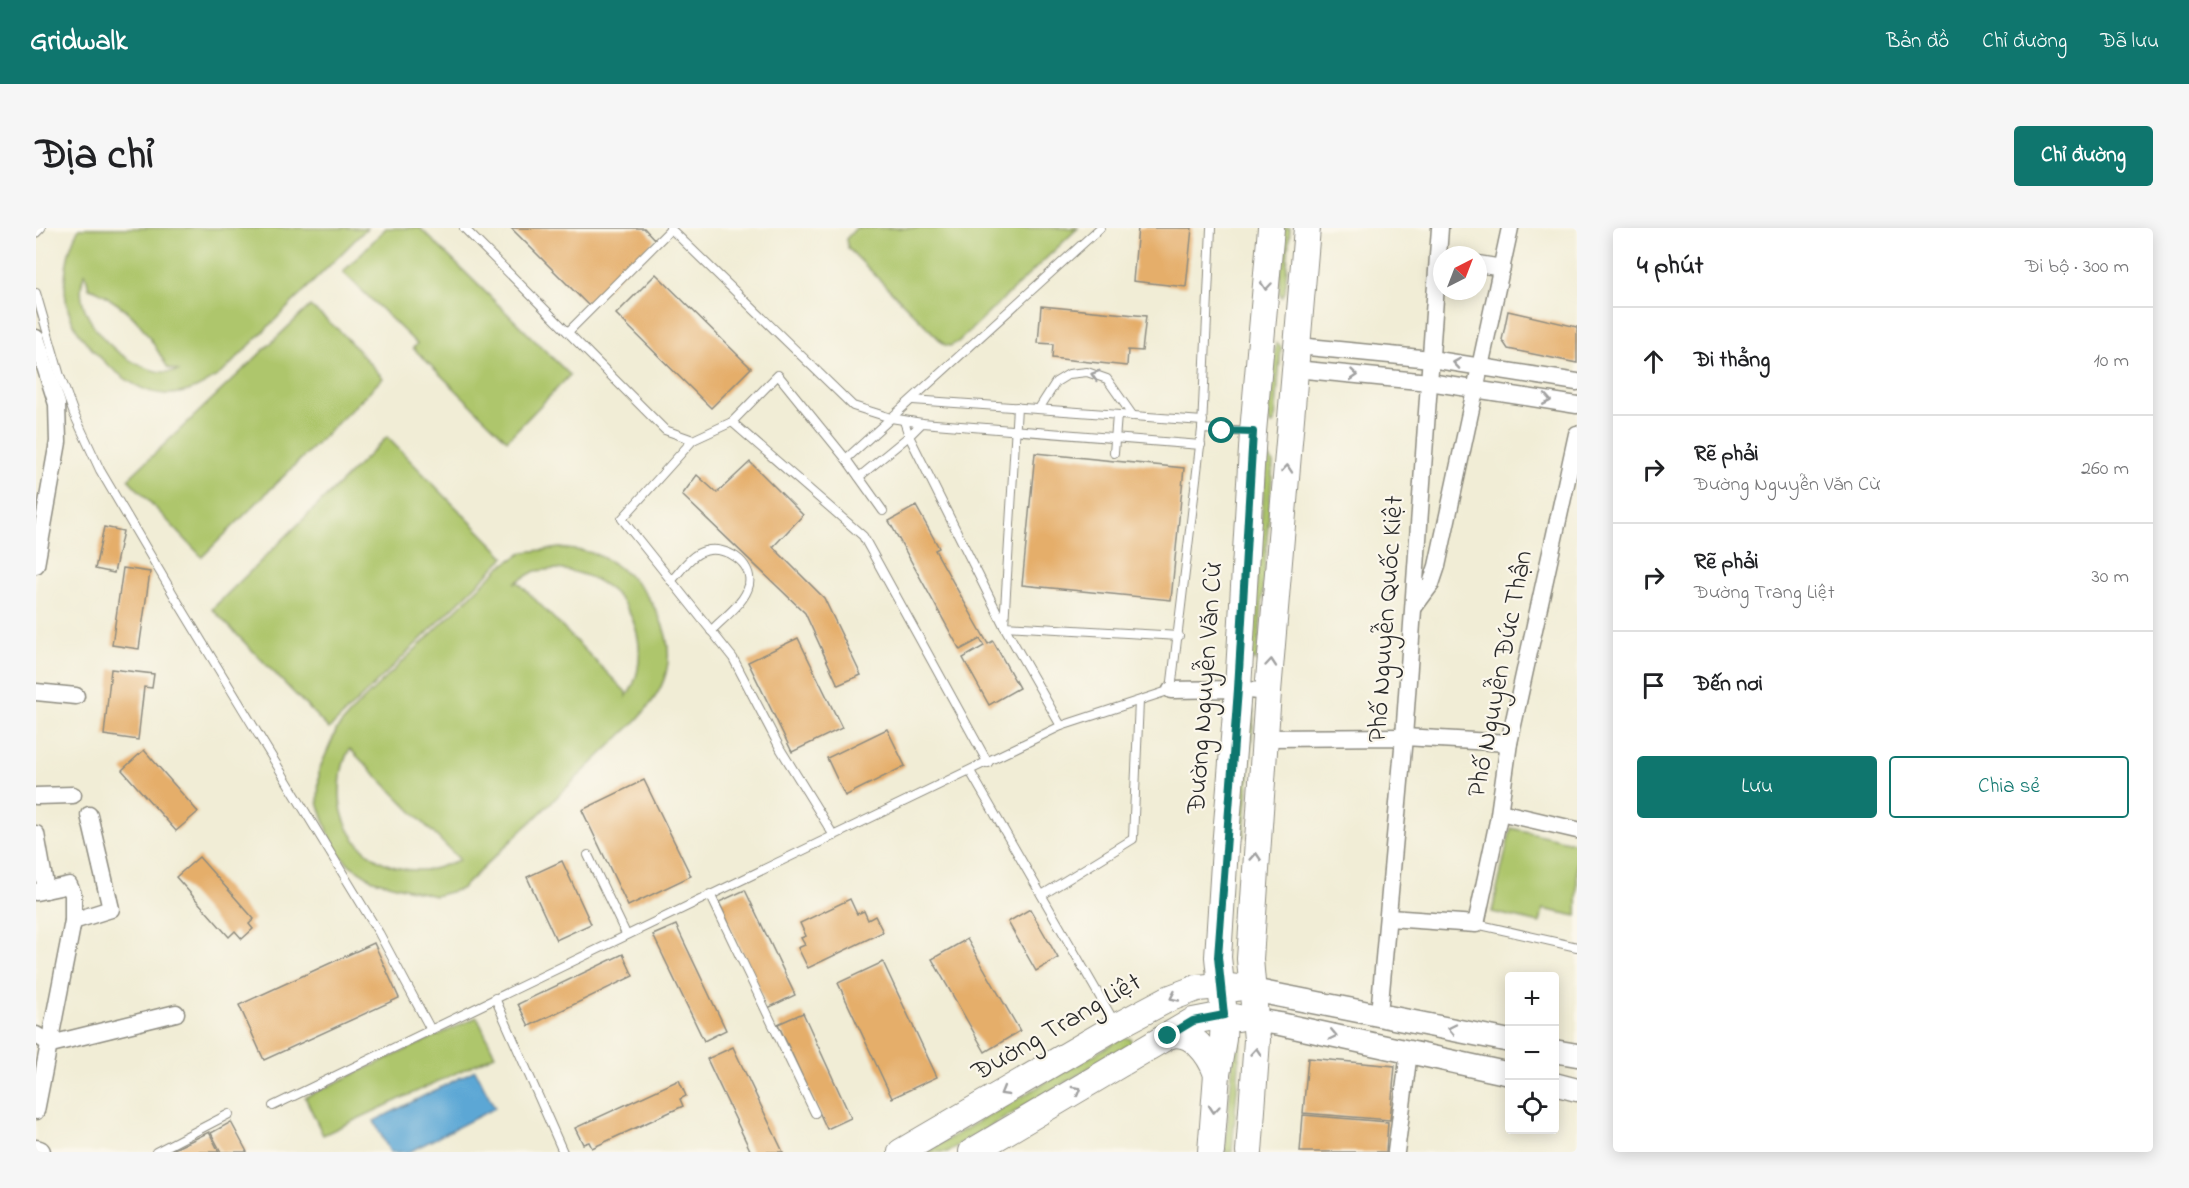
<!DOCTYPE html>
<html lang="vi">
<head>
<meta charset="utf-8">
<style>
	body { margin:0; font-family:"Indie Flower",sans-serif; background:#f6f6f6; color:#202124 }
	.controls { position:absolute; right:18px; bottom:18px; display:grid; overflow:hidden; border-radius:6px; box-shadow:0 3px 15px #0003 }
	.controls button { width:54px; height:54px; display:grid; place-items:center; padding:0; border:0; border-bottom:2px solid #e0e0e0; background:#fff; color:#202124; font:30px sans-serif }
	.compass { position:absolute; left:1397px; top:18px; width:54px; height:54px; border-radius:50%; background:#fff; box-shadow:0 3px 15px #0003; rotate:42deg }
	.stop { position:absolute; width:18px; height:18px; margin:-14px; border:4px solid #0f766e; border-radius:50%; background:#fff }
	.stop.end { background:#0f766e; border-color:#fff; box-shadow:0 2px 6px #0008 }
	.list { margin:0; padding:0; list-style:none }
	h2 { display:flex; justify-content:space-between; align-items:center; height:78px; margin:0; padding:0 24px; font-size:26px }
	h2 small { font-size:20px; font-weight:400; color:#757577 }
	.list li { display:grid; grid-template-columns:39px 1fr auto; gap:18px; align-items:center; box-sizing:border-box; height:108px; padding:0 24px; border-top:2px solid #e0e0e0 }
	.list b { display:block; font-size:22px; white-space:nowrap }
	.list p { margin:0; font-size:20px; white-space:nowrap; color:#757577 }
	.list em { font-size:20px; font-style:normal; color:#757577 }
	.actions { display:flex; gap:12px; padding:18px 24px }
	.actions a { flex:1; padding:14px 0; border:2px solid #0f766e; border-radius:6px; text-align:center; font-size:21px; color:#0f766e }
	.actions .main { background:#0f766e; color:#fff }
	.icon { flex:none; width:33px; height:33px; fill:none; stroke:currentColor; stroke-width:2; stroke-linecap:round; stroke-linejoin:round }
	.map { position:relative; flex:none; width:1541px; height:924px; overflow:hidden; border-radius:6px }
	header { display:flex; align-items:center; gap:36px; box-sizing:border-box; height:84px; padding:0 30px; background:#0f766e; color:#fff }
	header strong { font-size:28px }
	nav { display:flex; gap:33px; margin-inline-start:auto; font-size:21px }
	.intro { display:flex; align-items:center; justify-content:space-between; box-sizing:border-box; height:144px; padding:0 36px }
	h1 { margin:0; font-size:42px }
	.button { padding:15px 27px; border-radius:6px; background:#0f766e; color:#fff; font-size:21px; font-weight:700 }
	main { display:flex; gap:36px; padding:0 36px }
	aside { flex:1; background:#fff; border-radius:6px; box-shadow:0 3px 15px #0003 }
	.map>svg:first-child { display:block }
	.green { fill:#aec66c; stroke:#6c784c; stroke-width:1.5; fill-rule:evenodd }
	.water { fill:#5ca7d5; stroke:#446980; stroke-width:1.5 }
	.building { fill:#e5ae6a }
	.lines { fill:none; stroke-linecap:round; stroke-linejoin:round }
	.lane-casing { stroke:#8e8c80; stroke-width:10 }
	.street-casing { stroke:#8e8c80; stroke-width:19 }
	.secondary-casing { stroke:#8e8c80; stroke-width:25 }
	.primary-casing { stroke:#8e8c80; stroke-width:28 }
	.lane { stroke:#fff; stroke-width:8 }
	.street { stroke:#fff; stroke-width:16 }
	.secondary { stroke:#fff; stroke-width:22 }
	.primary { stroke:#fff; stroke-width:26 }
	.oneway { stroke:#a0a0a0 }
	.route { stroke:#0f766e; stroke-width:8 }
	.labels { text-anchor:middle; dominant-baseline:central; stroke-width:4.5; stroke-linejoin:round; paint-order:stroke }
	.street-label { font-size:27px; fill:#2b2b2b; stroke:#fbf7ec }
</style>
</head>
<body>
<header>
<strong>Gridwalk</strong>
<nav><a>Bản đồ</a><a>Chỉ đường</a><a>Đã lưu</a></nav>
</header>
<div class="intro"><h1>Địa chỉ</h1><a class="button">Chỉ đường</a></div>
<main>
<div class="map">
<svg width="1541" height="924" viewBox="0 0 1541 924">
	<rect width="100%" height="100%" fill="#fbf7ec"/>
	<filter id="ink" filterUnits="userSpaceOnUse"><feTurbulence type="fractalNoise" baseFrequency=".0167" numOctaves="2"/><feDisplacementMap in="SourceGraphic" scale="12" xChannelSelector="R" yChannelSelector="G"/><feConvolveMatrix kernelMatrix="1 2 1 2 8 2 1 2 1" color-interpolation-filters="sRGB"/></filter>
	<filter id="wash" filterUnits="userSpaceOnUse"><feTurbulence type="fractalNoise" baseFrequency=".008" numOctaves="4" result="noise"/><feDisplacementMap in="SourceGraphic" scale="24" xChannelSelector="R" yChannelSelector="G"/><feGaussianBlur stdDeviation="1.35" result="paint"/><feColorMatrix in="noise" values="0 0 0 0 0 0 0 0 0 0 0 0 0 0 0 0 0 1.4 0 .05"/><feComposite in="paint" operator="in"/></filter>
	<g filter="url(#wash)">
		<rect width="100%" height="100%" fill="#f1edd6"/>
		<g class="green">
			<path d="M43,0H331L188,143C170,156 152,167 129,166C107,165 88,151 72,137C58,124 42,108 35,90C24,63 29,25 43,0ZM49,45L53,60C61,62 68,66 74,71C106,91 113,109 132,140L142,143C100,154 28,90 49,45Z"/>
			<path d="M350,0H384L534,147L471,212L377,120L381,116L307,44Z"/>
			<path d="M820,0H1042L922,114L914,118L909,117L812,20L810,11Z"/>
			<path d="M1248,0H1254L1249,64L1246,69L1243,64Z"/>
			<path d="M274,78L305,104L347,150L166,329L92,251Z"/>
			<path d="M1240,115L1245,119L1239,193L1236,197L1232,190Z"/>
			<path d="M351,209L469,329L293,501L176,381Z"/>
			<path d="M1234,230L1237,235L1222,426L1220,433L1216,431L1215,427L1230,233Z"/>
			<path d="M524,320C535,322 546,322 556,325C600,340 643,398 630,445C625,464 614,477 601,492L425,661L399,668L337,652L315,638L302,625L295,612L282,575L283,542L301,501L321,478L465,338L488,324ZM520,341C541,343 560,349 576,363C605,387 613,438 590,469V464L482,354L478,355L499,343ZM314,521L423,631V632C414,635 405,639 396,641C348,649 304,615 304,566C304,552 306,533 314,521Z"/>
			<path d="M1212,479H1215L1218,484L1208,608L1204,611L1202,609Z"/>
			<path d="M1475,600L1541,615V688L1507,681L1504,695L1456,684Z"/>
			<path d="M441,789L459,827L287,907L269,869Z"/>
			<path d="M1203,807L1205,810L1196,924H1189L1199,808Z"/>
			<path d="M1088,809L1095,811V815L1091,818L911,924H890Z"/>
		</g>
		<path class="water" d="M439,842L459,880L373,924H354L338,893Z"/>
		<g id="blocks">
			<g class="building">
				<path d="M475,0H608L619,12L553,78Z"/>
				<path d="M1102,0H1156L1150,59L1097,53Z"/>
				<path d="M620,46L715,140L675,180L580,86Z"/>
				<path d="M1005,78L1110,88L1106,123L1092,122L1091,138L1016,130L1017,116L1002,115Z"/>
				<path d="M1472,83L1541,99V135L1472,121L1466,112Z"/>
				<path d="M999,225L1148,240L1135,372L986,357Z"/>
				<path d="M714,234L767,287L737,319L788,370L825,447L802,457L769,385L646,267L661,247L681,265Z"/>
				<path d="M880,278L903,320L899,322L952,416L957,413L983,460L953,477L927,430L948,418L944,411L924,422L853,293Z"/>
				<path d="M68,299L87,303L78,345L59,341Z"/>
				<path d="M87,340L114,344L103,421L76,417Z"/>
				<path d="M762,410L806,500L756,524L712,434Z"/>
				<path d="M75,441L118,446L116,460L108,459L102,512L68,507Z"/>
				<path d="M851,501L869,538L809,568L791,530Z"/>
				<path d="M108,522L162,584L140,603L86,542Z"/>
				<path d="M608,552L655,648L592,678L546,582Z"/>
				<path d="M163,629L218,691L213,696L217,701L206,711L199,703L193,709L140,649Z"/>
				<path d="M526,633L555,696L520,712L491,649Z"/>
				<path d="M709,662L759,767L732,780L683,674Z"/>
				<path d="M814,671L821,686L828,683L832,692L839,688L847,704L772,740L762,720L769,717L765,710L770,708L764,695Z"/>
				<path d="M994,681L1022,730L1000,743L972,694Z"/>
				<path d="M640,697L690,802L668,813L617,707Z"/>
				<path d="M931,711L984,803L949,824L896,731Z"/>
				<path d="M338,715L363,770L228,832L203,777Z"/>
				<path d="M587,726L597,748L493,798L482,776Z"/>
				<path d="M847,734L901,849L856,870L802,755Z"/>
				<path d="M767,785L815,890L791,901L742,796Z"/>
				<path d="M697,819L747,924H715L671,831Z"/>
				<path d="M1272,830L1359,838L1354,892L1267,885Z"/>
				<path d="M643,852L650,868L644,871L647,878L556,920L553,914L547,916L539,900Z"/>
				<path d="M1267,887L1352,894L1350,924H1264Z"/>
				<path d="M195,894L211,924H185L175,905Z"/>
				<path d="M173,904L183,924H132Z"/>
			</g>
		</g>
	</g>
	<g filter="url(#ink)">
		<use href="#blocks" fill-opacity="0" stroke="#8e8c80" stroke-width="1.5"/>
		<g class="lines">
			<defs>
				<g id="lane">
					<path d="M428,0L629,202L657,212L696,194"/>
					<path d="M634,0L817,178L855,190L886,195L1165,217"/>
					<path d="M0,5L5,0"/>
					<path d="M0,65L24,148L38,186L64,242L143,376L343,705L395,802"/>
					<path d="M532,104L635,1"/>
					<path d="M877,172L1167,193"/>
					<path d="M981,179L968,398L1143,408"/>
					<path d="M1004,179L1020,154L1033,146L1051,144L1071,151L1097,188"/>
					<path d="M868,193L873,208L968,398L1025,498"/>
					<path d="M1166,201L1214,204"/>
					<path d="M657,212L586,291L697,430L745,522L798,608"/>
					<path d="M1078,225L1081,187"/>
					<path d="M810,231L1064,0"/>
					<path d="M823,249L873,208L886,195"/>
					<path d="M847,283L810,231L742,147L696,194L827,308L952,535"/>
					<path d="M635,353C645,343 655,326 669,323C689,317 717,334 713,357C709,375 687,390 675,403"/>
					<path d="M934,543L1079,795"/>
					<path d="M552,627L590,706"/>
					<path d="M674,666L779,885"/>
					<path d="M1006,667L1097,611L1103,473"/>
					<path d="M1440,696L1541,719"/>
					<path d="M459,770L527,924"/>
					<path d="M237,878L1025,498L1135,462L1166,201L1175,0"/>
					<path d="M120,924L193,886"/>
				</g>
				<g id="street">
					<path d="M1442,36L1466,40"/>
					<path d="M0,110L21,176L22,214L0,337"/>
					<path d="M1262,118L1395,131L1541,154"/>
					<path d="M1259,141L1393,154L1541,177"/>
					<path d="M1378,379L1395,356L1401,338L1474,0"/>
					<path d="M1135,462L1202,461L1232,464"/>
					<path d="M0,464L40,468"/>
					<path d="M1230,510L1368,509L1473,515"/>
					<path d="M0,568L37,567"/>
					<path d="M1464,584L1541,602"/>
					<path d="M0,606L10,662"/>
					<path d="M0,664L33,657L37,666V693L0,883"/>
					<path d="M1353,690L1440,696L1462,593L1473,515L1541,206"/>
					<path d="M37,693L75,681L53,587"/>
					<path d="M1343,786L1368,509L1404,0"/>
					<path d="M0,807L15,816L140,785"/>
					<path d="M1360,924L1373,824"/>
				</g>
				<g id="secondary">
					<path d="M1216,762L1474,813"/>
					<path d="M1219,792L1244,796L1474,846"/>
					<path d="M1518,823L1541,827"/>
					<path d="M1518,856L1541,862"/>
					<path d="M0,923L3,924"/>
				</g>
				<g id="primary">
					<path d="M1132,808C1155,799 1174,827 1181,846"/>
					<path d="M865,924L1081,798L1132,771L1161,760L1185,758L1201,760"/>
					<path d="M936,924L1157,793L1188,787L1202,790"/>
					<path d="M1175,924L1181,846L1187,811L1188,787L1182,729L1189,620L1202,461L1217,204L1235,0"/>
					<path d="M1213,924L1221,812L1214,731L1232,464L1271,0"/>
				</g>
			</defs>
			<use href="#lane" class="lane-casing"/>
			<use href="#street" class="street-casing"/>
			<use href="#secondary" class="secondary-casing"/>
			<use href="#primary" class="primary-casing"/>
			<use href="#lane" class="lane"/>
			<use href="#street" class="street"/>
			<use href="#secondary" class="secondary"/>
			<use href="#primary" class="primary"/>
		</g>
		<defs><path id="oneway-chevron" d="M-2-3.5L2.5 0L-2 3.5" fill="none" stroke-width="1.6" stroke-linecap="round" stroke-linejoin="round" transform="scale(1.5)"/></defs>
		<g class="oneway">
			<use href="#oneway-chevron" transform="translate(1230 58) rotate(95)"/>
			<use href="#oneway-chevron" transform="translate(1421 135) rotate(-171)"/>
			<use href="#oneway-chevron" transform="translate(1059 147) rotate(-163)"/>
			<use href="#oneway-chevron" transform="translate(1318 147) rotate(5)"/>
			<use href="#oneway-chevron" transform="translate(1511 172) rotate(10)"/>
			<use href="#oneway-chevron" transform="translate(1251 241) rotate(-85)"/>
			<use href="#oneway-chevron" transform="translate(1235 435) rotate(-85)"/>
			<use href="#oneway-chevron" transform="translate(1220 629) rotate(-86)"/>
			<use href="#oneway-chevron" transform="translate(1138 769) rotate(155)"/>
			<use href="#oneway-chevron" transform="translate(1416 801) rotate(-168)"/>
			<use href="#oneway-chevron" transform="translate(1297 807) rotate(12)"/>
			<use href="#oneway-chevron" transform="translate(1220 824) rotate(-86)"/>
			<use href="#oneway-chevron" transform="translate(1041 862) rotate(-30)"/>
			<use href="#oneway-chevron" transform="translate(968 864) rotate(150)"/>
			<use href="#oneway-chevron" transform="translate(1178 881) rotate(95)"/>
		</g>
	</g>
	<g class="lines" filter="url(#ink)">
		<path class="route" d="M1132,808L1157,793L1188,787L1182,729L1202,461L1217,204L1186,203"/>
	</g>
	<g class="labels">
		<g class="street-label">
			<text transform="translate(1351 391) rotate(-86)">Phố Nguyễn Quốc Kiệt</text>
			<text transform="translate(1465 446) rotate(-79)">Phố Nguyễn Đức Thận</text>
			<text transform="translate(1170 460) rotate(-86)">Đường Nguyễn Văn Cừ</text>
			<text transform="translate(1021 800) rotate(-30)">Đường Trang Liệt</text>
		</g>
	</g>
</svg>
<div class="controls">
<button>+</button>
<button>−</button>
<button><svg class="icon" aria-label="locate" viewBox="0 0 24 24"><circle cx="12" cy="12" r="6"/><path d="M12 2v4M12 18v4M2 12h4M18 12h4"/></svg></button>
</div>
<svg class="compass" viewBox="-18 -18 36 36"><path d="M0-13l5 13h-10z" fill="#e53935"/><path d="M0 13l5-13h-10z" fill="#757577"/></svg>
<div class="stop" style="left:1186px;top:203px"></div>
<div class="stop end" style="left:1132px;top:808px"></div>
</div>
<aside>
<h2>4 phút<small>Đi bộ · 300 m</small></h2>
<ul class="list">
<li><svg class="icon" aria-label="ahead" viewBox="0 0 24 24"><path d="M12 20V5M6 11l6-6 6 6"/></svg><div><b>Đi thẳng</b></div><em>10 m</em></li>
<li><svg class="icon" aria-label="right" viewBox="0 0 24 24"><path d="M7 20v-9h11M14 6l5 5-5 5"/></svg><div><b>Rẽ phải</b><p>Đường Nguyễn Văn Cừ</p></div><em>260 m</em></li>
<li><svg class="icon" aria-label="right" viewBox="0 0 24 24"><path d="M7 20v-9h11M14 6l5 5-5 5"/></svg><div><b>Rẽ phải</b><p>Đường Trang Liệt</p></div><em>30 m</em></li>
<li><svg class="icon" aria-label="arrive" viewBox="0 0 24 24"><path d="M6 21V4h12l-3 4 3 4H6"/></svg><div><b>Đến nơi</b></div></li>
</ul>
<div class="actions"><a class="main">Lưu</a><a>Chia sẻ</a></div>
</aside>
</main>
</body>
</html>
